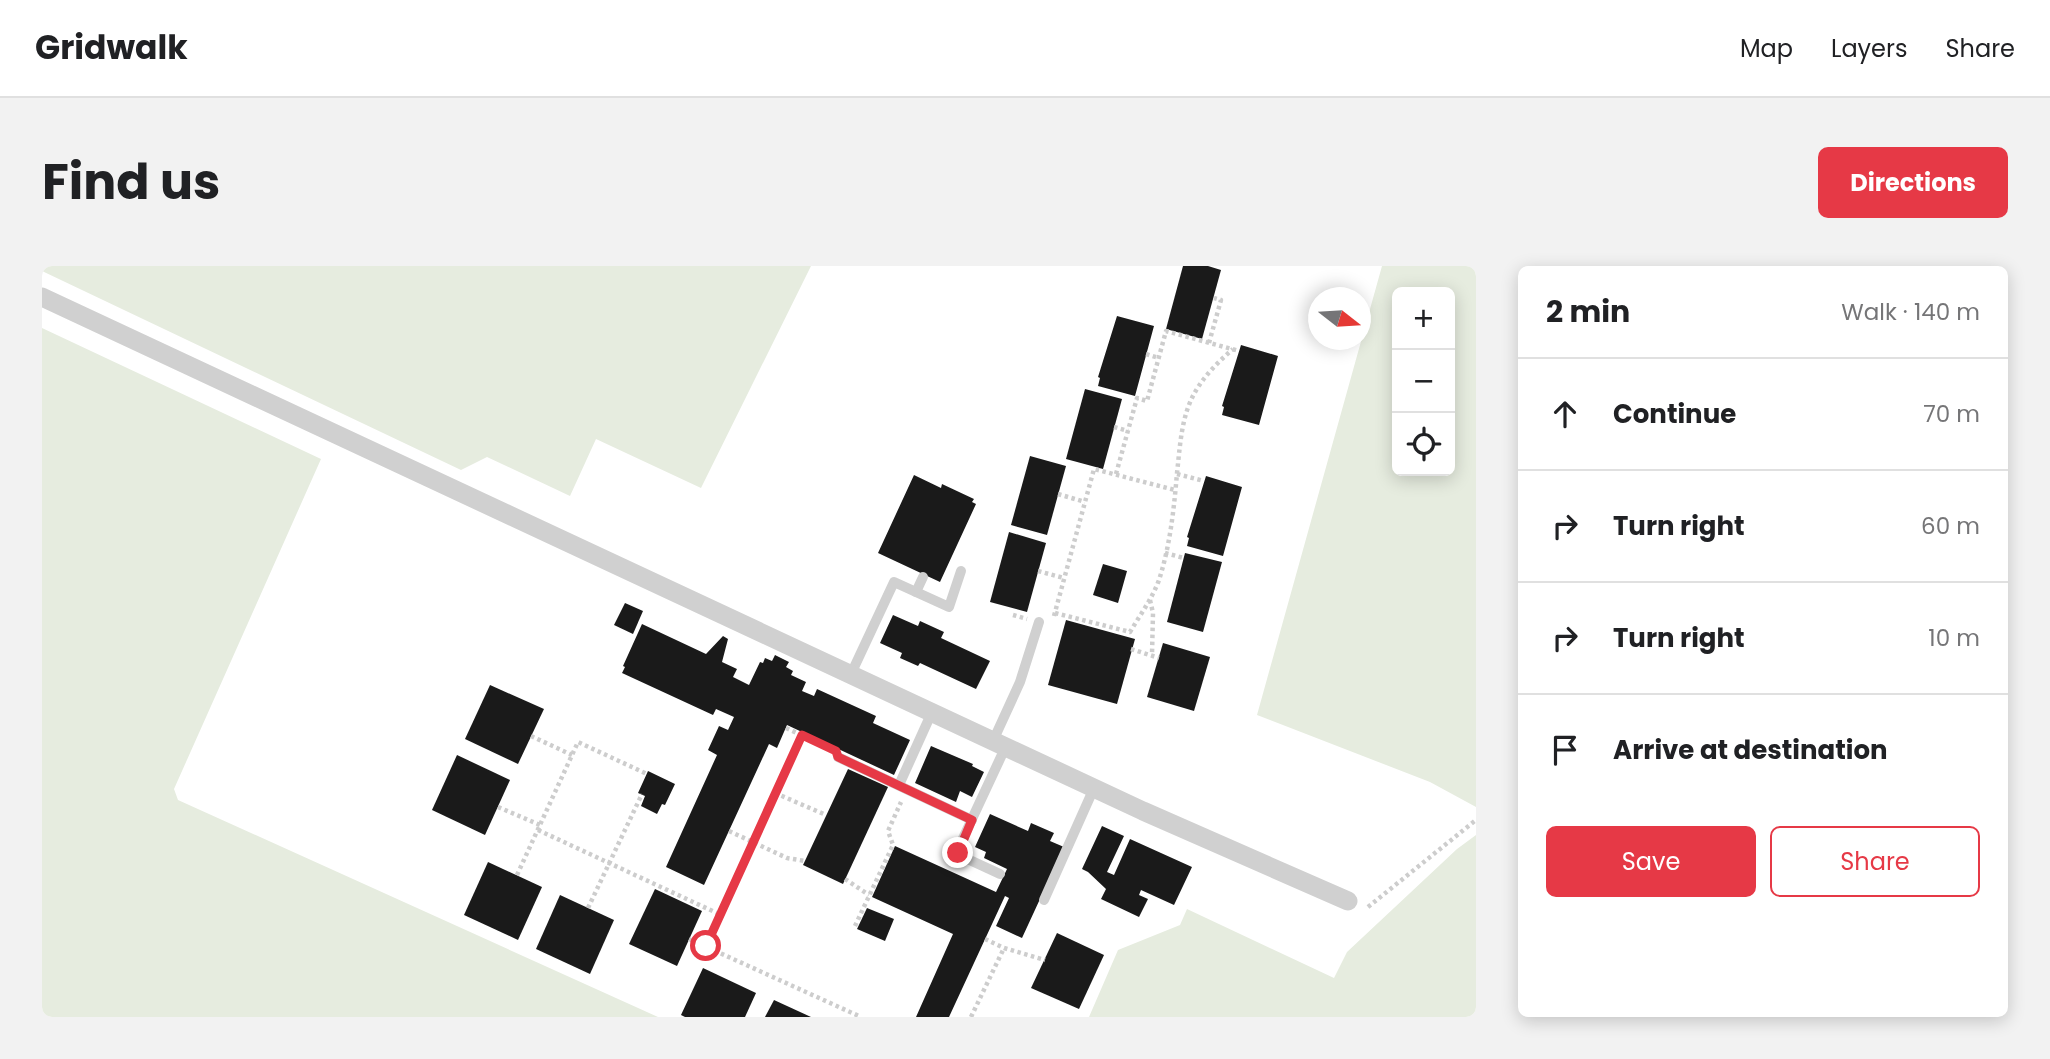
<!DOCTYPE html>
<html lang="en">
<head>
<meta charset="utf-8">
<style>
	body { margin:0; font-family:Poppins,sans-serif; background:#f2f2f2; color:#202124 }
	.controls { position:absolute; right:21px; top:21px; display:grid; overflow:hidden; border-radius:10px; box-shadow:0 4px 18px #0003 }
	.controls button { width:63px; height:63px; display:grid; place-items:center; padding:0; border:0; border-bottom:2px solid #e0e0e0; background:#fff; color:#202124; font:35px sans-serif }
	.compass { position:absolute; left:1266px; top:21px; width:63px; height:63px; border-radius:50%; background:#fff; box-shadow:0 4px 18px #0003; rotate:107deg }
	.stop { position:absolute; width:21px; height:21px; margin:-16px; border:5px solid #e63946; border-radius:50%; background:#fff }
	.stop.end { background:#e63946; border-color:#fff; box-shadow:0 2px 7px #0008 }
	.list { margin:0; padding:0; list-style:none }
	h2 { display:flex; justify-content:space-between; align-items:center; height:91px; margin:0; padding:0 28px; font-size:30px }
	h2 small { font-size:23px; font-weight:400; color:#757577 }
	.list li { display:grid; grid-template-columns:46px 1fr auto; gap:21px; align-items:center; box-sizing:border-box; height:112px; padding:0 28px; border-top:2px solid #e0e0e0 }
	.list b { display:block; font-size:26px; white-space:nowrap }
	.list em { font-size:23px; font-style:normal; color:#757577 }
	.actions { display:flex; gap:14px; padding:21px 28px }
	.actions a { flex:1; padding:16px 0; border:2px solid #e63946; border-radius:10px; text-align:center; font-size:24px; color:#e63946 }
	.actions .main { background:#e63946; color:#fff }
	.icon { flex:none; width:38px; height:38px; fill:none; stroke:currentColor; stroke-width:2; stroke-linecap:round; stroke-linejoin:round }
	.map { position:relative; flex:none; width:1434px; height:751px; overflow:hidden; border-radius:10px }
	header { display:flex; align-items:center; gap:42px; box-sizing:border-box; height:98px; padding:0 35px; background:#fff; border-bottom:2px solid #e0e0e0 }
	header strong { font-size:33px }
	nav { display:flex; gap:38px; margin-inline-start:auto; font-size:24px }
	.intro { display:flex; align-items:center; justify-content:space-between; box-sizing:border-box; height:168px; padding:0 42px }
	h1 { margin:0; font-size:49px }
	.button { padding:18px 32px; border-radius:10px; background:#e63946; color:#fff; font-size:24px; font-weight:700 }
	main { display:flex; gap:42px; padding:0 42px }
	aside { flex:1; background:#fff; border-radius:10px; box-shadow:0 4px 18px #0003 }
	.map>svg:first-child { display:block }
	.green { fill:#e6ecdf; fill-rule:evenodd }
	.building { fill:#1a1a1a }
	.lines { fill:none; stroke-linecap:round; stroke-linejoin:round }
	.path { stroke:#cdcdcd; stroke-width:4.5; stroke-dasharray:3.5 3.5; stroke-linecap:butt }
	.service { stroke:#d0d0d0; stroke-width:10 }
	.minor { stroke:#d0d0d0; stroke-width:19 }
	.route { stroke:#e63946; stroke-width:9 }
</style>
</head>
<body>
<header>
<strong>Gridwalk</strong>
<nav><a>Map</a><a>Layers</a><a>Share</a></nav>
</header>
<div class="intro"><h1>Find us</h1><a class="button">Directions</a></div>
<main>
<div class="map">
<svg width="1434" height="751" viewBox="0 0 1434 751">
	<rect width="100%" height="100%" fill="#fff"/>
	<g class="green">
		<path d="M0,0H769L659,222L554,173L528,230L445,191L419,204L0,5Z"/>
		<path d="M1340,0H1434V541L1388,516L1215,449ZM1355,26H1408V205H1355Z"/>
		<path d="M0,62L279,193L132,523L136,534L616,751H0Z"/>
		<path d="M1434,569V751H1047L1076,684L1138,659L1145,643L1292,712L1305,686L1415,583Z"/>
	</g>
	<g class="building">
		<path d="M1141,0H1166L1179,4L1160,73L1124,63Z"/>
		<path d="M1075,50L1112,60L1093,130L1056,120L1058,112L1056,111Z"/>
		<path d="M1199,79L1236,90L1217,159L1180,149L1182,141L1180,140Z"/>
		<path d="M1043,123L1080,133L1061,203L1024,193Z"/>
		<path d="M988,190L1024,200L1005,269L969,259Z"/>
		<path d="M872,209L899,222L900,218L932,233L930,236L934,238L898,316L836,287Z"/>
		<path d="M1164,210L1200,221L1181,290L1145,280L1147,272L1145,271Z"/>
		<path d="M967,266L1004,277L985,346L948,336Z"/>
		<path d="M1143,287L1180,296L1161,366L1125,356Z"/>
		<path d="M1061,298L1085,305L1076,337L1051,329Z"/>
		<path d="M583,337L601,345L591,368L572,359Z"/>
		<path d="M851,349L876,360L878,355L902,366L899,372L948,395L934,423L878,397L876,400L858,392L860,387L838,377Z"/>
		<path d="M1024,354L1093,373L1075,438L1006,419Z"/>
		<path d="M600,358L664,388L681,370L686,373L680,396L695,403L691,411L707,419L718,396L721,397L723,392L730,395L733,389L747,396L744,401L751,405L749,409L764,416L760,425L772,430L775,423L834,450L831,457L868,474L852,509L745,459L735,482L727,478L662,619L624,601L675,489L666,484L677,460L686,464L692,451L674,443L671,449L580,407L583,401L581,400Z"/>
		<path d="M1121,377L1168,391L1152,445L1105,431Z"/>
		<path d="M448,419L502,443L476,498L423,473Z"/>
		<path d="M889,480L931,498L930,500L942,506L930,531L918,525L914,536L873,517Z"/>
		<path d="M415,489L468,514L443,569L390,544Z"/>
		<path d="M806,503L846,521L801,618L761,599Z"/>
		<path d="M606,505L633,518L623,539L620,538L615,548L599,540L603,530L596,527Z"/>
		<path d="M948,548L986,565L989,557L1012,567L1008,575L1022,581L980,672L954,660L967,632L963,630L907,751H874L911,668L830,631L853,580L954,626L965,603L942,592L944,586L933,581Z"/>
		<path d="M1060,560L1082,570L1065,606L1072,609L1088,573L1150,601L1132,639L1099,624L1097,629L1106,633L1097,651L1059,633L1064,623L1046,606L1040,603Z"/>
		<path d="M446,596L500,621L476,674L422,649Z"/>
		<path d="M613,623L660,645L635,700L587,678Z"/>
		<path d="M518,629L572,654L548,708L494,683Z"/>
		<path d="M825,642L852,653L843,675L815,663Z"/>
		<path d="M1015,667L1062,689L1037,743L989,722Z"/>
		<path d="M661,702L714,727L703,751H643L639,749Z"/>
		<path d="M732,734L769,751H723Z"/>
	</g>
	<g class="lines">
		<g class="path">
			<path d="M1167,77L1179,34L1172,32"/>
			<path d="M1104,88L1117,92"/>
			<path d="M1072,161L1086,165"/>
			<path d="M1074,208L1095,132L1105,135L1124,65L1197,85"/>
			<path d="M1135,208L1162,215"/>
			<path d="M1016,228L1043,236"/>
			<path d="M1123,287L1142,292"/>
			<path d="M996,305L1022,312"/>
			<path d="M1108,334L1111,347L1110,389"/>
			<path d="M1013,347L1088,366C1098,349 1110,333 1117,314C1128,280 1132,243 1135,207C1138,181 1139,152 1152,128C1161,111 1176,96 1191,83"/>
			<path d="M971,349L985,353"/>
			<path d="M1012,350L1052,203L1133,224"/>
			<path d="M1089,383L1117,392"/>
			<path d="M744,462L788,482"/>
			<path d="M489,470L530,489"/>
			<path d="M733,527L784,549"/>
			<path d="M456,541L498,559"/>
			<path d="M496,564L677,648"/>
			<path d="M687,565L745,592L763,595"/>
			<path d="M475,609L536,476L605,508"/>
			<path d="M803,613L827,629"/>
			<path d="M1326,641L1434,554"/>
			<path d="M546,642L600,528"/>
			<path d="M813,660L851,579L846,565L859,536"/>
			<path d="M647,673L819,751"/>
			<path d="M943,673L962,682L1003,694"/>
			<path d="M664,680L760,469"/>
			<path d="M929,751L962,682"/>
		</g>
		<g class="service">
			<path d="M874,326L881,311"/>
			<path d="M809,408L852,316L907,341L919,305"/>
			<path d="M951,475L978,416L997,356"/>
			<path d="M796,491L930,554"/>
			<path d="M857,519L890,446"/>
			<path d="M958,608L919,590L916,583L964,480"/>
			<path d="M1002,634L1052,522"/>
		</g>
		<path class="minor" d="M0,31L1101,545L1306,635"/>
	</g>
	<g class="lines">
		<path class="route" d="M664,680L760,469L794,485L796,491L930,554L916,587"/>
	</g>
</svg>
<div class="controls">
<button>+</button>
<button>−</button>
<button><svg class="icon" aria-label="locate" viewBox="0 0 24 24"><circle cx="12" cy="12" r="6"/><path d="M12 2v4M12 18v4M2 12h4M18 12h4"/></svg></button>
</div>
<svg class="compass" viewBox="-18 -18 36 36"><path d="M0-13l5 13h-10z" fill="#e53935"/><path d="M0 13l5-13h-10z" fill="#757577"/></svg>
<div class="stop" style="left:664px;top:680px"></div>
<div class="stop end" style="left:916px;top:587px"></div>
</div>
<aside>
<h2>2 min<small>Walk · 140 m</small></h2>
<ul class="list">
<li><svg class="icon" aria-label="ahead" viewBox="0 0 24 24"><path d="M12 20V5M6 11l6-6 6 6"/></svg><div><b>Continue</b></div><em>70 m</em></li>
<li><svg class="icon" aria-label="right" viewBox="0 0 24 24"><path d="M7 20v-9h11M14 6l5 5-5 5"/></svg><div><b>Turn right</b></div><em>60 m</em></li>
<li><svg class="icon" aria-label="right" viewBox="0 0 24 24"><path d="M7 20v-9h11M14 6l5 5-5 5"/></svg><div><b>Turn right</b></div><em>10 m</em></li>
<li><svg class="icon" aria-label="arrive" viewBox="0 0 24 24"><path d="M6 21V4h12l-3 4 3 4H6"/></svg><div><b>Arrive at destination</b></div></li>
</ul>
<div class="actions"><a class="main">Save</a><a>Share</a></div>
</aside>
</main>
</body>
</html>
